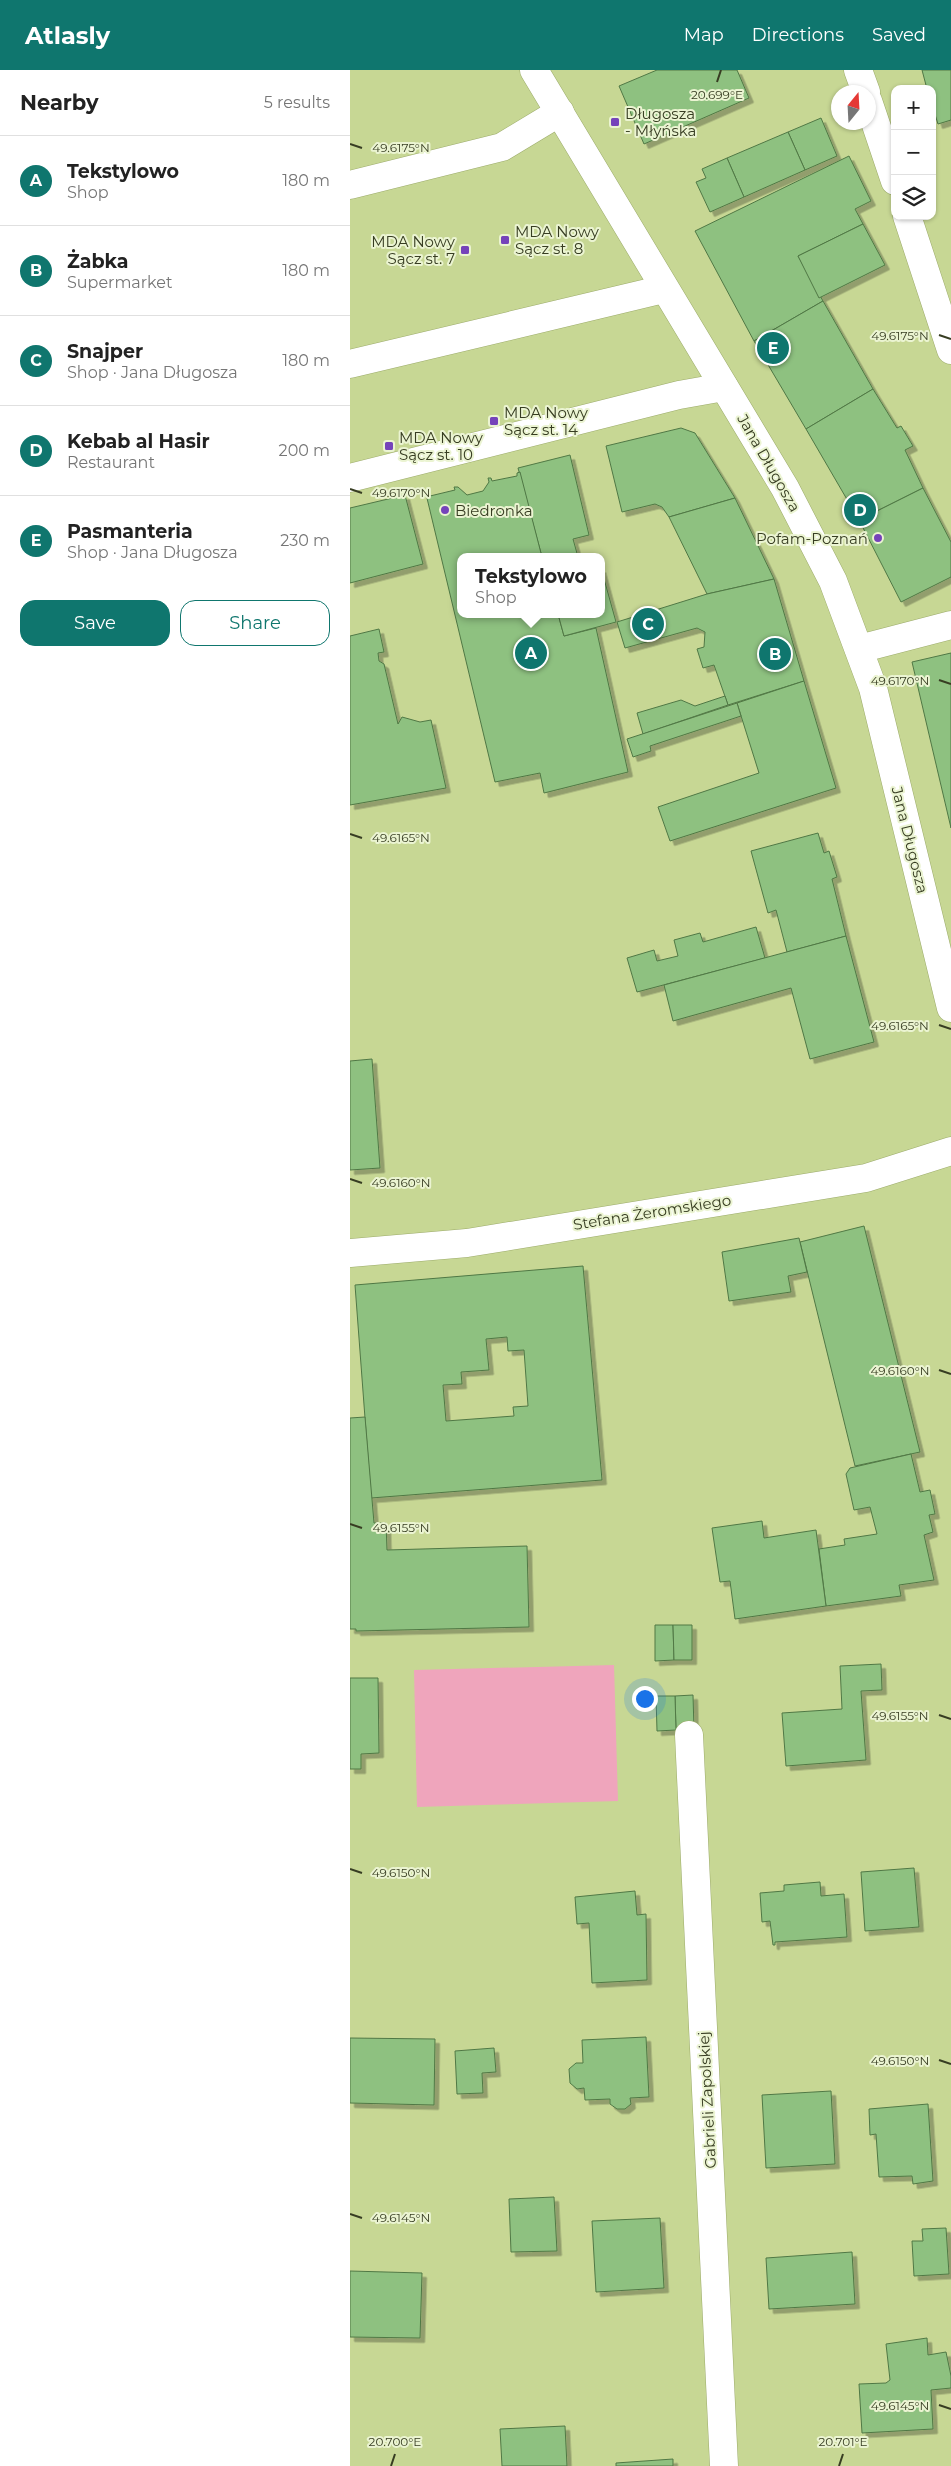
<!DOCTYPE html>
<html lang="en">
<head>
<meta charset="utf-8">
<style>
	body { margin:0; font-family:Montserrat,sans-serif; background:#f2f2f2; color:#222 }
	.controls { position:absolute; right:15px; top:15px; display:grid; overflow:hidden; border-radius:10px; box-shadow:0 1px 4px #0004 }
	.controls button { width:45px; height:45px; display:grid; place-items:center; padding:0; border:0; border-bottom:1px solid #e0e0e0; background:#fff; color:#222; font:25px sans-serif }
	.compass { position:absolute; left:481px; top:15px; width:45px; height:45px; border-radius:50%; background:#fff; box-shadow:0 1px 4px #0004; rotate:18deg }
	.you { position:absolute; left:294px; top:1628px; width:18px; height:18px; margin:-12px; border:4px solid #fff; border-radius:50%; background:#1a73e8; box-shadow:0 0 0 8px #1a73e833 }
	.badge { display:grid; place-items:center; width:32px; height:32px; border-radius:50%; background:#0f766e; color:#fff; font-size:16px; font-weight:700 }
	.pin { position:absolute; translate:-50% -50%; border:2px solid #fff; box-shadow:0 1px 5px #0006 }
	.popup { position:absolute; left:107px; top:483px; width:148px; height:65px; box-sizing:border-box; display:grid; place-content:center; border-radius:10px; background:#fff; filter:drop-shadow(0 1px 4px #0005); font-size:16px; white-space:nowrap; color:#767676 }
	.popup b { font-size:19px; color:#222 }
	.popup::after { content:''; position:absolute; left:50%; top:100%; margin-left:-10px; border:10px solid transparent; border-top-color:#fff }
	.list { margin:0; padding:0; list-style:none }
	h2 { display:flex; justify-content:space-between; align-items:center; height:65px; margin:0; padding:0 20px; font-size:21px }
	h2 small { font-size:16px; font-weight:400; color:#767676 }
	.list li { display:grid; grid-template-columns:32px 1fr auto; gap:15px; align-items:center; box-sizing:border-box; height:90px; padding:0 20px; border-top:1px solid #e0e0e0 }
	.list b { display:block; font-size:19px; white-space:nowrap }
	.list p { margin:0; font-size:16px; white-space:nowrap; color:#767676 }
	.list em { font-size:16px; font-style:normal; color:#767676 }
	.actions { display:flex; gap:10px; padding:15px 20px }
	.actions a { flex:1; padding:11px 0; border:1px solid #0f766e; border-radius:15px; text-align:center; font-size:18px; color:#0f766e }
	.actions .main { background:#0f766e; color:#fff }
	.icon { flex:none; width:28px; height:28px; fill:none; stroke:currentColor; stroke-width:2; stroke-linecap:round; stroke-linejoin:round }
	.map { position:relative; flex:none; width:601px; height:2396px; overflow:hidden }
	header { display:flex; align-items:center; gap:30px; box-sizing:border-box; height:70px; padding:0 25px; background:#0f766e; color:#fff }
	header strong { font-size:24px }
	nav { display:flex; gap:28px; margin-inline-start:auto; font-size:18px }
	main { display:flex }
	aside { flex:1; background:#fff }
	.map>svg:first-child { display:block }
	.green { fill:#efa5bc }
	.building { fill:#8ec180; stroke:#507845; fill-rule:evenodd; filter:url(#shadow) }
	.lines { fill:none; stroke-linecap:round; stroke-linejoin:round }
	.minor-casing { stroke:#9cab6a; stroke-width:29 }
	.minor { stroke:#fff; stroke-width:28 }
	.ticks { fill:none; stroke:#373d22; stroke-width:2 }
	.poi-dot { fill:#7543ba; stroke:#ebf4d2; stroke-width:2 }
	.labels { text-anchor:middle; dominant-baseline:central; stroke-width:4; stroke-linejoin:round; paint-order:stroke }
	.poi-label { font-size:15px; fill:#373d22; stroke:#ebf4d2; text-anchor:start }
	.street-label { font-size:15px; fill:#373d22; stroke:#ebf4d2 }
	.ticks-label { font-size:12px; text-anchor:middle; fill:#373d22; stroke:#ebf4d2; stroke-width:4; stroke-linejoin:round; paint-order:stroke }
</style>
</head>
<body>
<header>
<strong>Atlasly</strong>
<nav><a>Map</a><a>Directions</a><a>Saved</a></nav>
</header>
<main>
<aside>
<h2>Nearby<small>5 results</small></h2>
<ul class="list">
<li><span class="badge">A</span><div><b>Tekstylowo</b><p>Shop</p></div><em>180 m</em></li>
<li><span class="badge">B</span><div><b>Żabka</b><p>Supermarket</p></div><em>180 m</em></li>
<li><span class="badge">C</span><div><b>Snajper</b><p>Shop · Jana Długosza</p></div><em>180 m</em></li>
<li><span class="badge">D</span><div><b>Kebab al Hasir</b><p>Restaurant</p></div><em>200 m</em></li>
<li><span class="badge">E</span><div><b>Pasmanteria</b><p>Shop · Jana Długosza</p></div><em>230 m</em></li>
</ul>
<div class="actions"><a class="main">Save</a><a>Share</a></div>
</aside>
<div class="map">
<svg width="601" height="2396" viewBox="0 0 601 2396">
	<defs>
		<filter id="shadow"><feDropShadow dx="4.5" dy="4.5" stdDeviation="0" flood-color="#0004"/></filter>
	</defs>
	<rect width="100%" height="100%" fill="#c7d794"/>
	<path class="green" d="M264,1595L268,1731L67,1737L64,1600Z"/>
	<g class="building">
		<path d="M307,0H387L399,28L294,74L269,16Z"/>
		<path d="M572,0H601V50L588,54L582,35V19H577Z"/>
		<path d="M471,48L487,86L455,100L438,62Z"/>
		<path d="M438,62L455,100L394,127L377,88Z"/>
		<path d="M499,86L521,131L505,139L513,154L448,186L473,231L404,271L345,161Z"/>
		<path d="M377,88L394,127L360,142L346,112L356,108L352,99Z"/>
		<path d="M513,154L535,195L469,228L448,186Z"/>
		<path d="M473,231L523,319L456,359L404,271Z"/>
		<path d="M523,319L547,358L551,356L563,376L555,380L573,418L509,450L456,359Z"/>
		<path d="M331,358L345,363L385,428L319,447L312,437L305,434L272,442L256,376Z"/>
		<path d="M220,385L239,465L223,469L228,487H192L168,398Z"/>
		<path d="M170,402L192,487H111V544H208L214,566L246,558L278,702L194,723L190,703L145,712L76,424L79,423L80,426L105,420L104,417H108L117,425L133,421L139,412L138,408H141L142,411L167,406V403Z"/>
		<path d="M573,418L601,472V507L551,532L509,450Z"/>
		<path d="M55,425L73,494L0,513V438Z"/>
		<path d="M385,428L424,509L357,524L319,447Z"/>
		<path d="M251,498L266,552L214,566L208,544H251Z"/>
		<path d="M424,509L454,611L378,635L364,595L353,598L347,579L354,577L355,562L347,558L275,578L267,552L357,524Z"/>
		<path d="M29,559L34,582L28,583L29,591L34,594L48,654L52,647L70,652L81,650L96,718L0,735V566Z"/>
		<path d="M601,583V758L562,592Z"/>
		<path d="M454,611L486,718L320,771L308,737L409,703L387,633Z"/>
		<path d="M375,626L378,635L293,664L287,643L331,630L345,636Z"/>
		<path d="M387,633L391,646L300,676L301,681L283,687L277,669Z"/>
		<path d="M468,763L474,783L479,781L487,807L482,809L496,866L437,882L426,840L418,843L401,781Z"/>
		<path d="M406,857L415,888L287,922L277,888L304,880L307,891L328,886L324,870L350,863L353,872Z"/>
		<path d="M496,866L524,972L460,989L441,918L323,951L314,915Z"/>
		<path d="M22,989L30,1098L0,1100V991Z"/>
		<path d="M514,1156L570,1382L505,1396L450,1172Z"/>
		<path d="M449,1168L457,1202L438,1206L441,1222L379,1231L372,1182Z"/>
		<path d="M233,1196L252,1410L21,1428L5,1215ZM157,1267L158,1281L174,1280L178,1336L163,1337L164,1346L96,1351L93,1315L112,1314L111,1302L139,1300L136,1269Z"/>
		<path d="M15,1347L24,1453H36L37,1480L177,1476L179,1557L6,1561V1559H0V1348Z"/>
		<path d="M561,1384L570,1422L580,1420L585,1444L579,1445L583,1462L574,1465L584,1510L549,1515L551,1526L476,1536L469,1479L495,1475L494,1469L527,1464L520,1437L504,1440L496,1404L500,1398Z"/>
		<path d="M412,1451L414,1468L466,1460L476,1536L385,1549L380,1511L370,1512L362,1458Z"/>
		<path d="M305,1555H323L324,1590L305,1591Z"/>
		<path d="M323,1555H342V1590H324Z"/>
		<path d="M531,1594L532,1620L511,1621L516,1690L436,1696L432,1643L492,1639L490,1596Z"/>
		<path d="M0,1608H28L29,1683L11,1684V1699H0Z"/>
		<path d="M343,1625L344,1660H326L325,1626Z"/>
		<path d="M306,1626H325L326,1660L307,1661Z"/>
		<path d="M564,1798L569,1857L515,1861L511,1802Z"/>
		<path d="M470,1812L471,1826L494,1824L497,1867L425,1872V1875H423L420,1851L412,1852L410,1823L434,1821V1815Z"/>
		<path d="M285,1821L287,1845L296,1844L297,1910L242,1913L239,1853L227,1854L225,1827Z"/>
		<path d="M296,1967L299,2027L280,2028L281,2034L275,2039H267L260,2034V2029L235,2030L234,2018L227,2019L220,2013L219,1999L226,1993H233L232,1970Z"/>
		<path d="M0,1968L85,1969L84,2035L0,2033Z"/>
		<path d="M144,1978L146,2002L132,2003L133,2023L107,2024L105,1981Z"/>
		<path d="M481,2021L485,2094L416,2098L412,2025Z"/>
		<path d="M578,2034L583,2111L563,2114L562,2106L529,2107L526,2064L520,2065L519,2039Z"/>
		<path d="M204,2127L207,2181L161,2182L159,2129Z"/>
		<path d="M310,2148L314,2218L246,2222L242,2151Z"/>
		<path d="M596,2158L599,2204L564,2206L562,2171H573L572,2159Z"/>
		<path d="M502,2182L505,2234L419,2239L416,2188Z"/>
		<path d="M0,2201L72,2203L70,2268L0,2267Z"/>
		<path d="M577,2268L578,2285L596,2282L601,2306V2318L581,2320L583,2359L512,2363L509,2314L536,2313L540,2310L536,2274Z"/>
		<path d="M215,2356L217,2396H152L150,2359Z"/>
		<path d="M323,2389V2396H266V2393Z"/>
	</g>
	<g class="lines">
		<defs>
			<g id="minor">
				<path d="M184,0L435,418L483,511L523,618L601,938"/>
				<path d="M508,0L516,22"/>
				<path d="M518,31L545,111"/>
				<path d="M0,115L152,77L210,42"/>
				<path d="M557,146L601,280"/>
				<path d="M0,294L314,219"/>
				<path d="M0,408L329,325L374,317"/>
				<path d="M509,579L601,555"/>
				<path d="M0,1183L117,1173L516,1108L601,1081"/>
				<path d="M339,1665L374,2396"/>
			</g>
		</defs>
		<use href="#minor" class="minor-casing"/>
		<use href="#minor" class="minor"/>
	</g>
	<path class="ticks" d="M367,12L371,0M0,74L12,78M589,265L601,269M0,419L12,423M589,610L601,614M0,764L12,768M589,955L601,959M0,1109L12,1113M589,1300L601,1304M0,1454L12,1458M589,1645L601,1649M0,1799L12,1803M589,1990L601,1994M0,2144L12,2148M589,2335L601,2339M41,2396L45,2384M489,2396L493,2384"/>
	<g class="poi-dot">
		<rect x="260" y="47" width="10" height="10" rx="2.5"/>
		<rect x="150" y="165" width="10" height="10" rx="2.5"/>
		<rect x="110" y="175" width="10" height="10" rx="2.5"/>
		<rect x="139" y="346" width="10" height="10" rx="2.5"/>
		<rect x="34" y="371" width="10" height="10" rx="2.5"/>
		<circle cx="95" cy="440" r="5"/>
		<circle cx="528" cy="468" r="5"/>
	</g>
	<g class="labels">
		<g class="poi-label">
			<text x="275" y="43">Długosza<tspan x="275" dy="17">- Młyńska</tspan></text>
			<text x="165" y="161">MDA Nowy<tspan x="165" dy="17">Sącz st. 8</tspan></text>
			<text x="105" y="171" text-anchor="end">MDA Nowy<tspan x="105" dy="17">Sącz st. 7</tspan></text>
			<text x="154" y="342">MDA Nowy<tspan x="154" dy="17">Sącz st. 14</tspan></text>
			<text x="49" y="367">MDA Nowy<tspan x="49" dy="17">Sącz st. 10</tspan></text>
			<text x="105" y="440">Biedronka</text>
			<text x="518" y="468" text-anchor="end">Pofam-Poznań</text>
		</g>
		<g class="street-label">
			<text transform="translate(419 393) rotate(60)">Jana Długosza</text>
			<text transform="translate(560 770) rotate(76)">Jana Długosza</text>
			<text transform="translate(302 1142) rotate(-9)">Stefana Żeromskiego</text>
			<text transform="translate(357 2030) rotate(-93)">Gabrieli Zapolskiej</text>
		</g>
	</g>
	<g class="ticks-label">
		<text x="367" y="29">20.699°E</text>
		<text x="51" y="82">49.6175°N</text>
		<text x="550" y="270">49.6175°N</text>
		<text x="51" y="427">49.6170°N</text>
		<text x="550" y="615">49.6170°N</text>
		<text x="51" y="772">49.6165°N</text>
		<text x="550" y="960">49.6165°N</text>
		<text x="51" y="1117">49.6160°N</text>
		<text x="550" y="1305">49.6160°N</text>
		<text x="51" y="1462">49.6155°N</text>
		<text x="550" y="1650">49.6155°N</text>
		<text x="51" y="1807">49.6150°N</text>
		<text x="550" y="1995">49.6150°N</text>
		<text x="51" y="2152">49.6145°N</text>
		<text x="550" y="2340">49.6145°N</text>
		<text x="45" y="2376">20.700°E</text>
		<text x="493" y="2376">20.701°E</text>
	</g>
</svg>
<div class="controls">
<button>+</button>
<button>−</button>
<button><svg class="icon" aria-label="layers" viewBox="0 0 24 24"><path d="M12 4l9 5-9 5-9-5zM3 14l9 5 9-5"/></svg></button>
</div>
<svg class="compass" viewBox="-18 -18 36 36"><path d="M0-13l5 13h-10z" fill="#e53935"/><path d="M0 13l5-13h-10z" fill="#767676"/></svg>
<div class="you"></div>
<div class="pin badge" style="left:181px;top:583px">A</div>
<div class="popup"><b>Tekstylowo</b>Shop</div>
<div class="pin badge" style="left:425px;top:584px">B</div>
<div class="pin badge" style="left:298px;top:554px">C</div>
<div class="pin badge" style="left:510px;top:440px">D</div>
<div class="pin badge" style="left:423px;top:278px">E</div>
</div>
</main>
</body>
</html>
